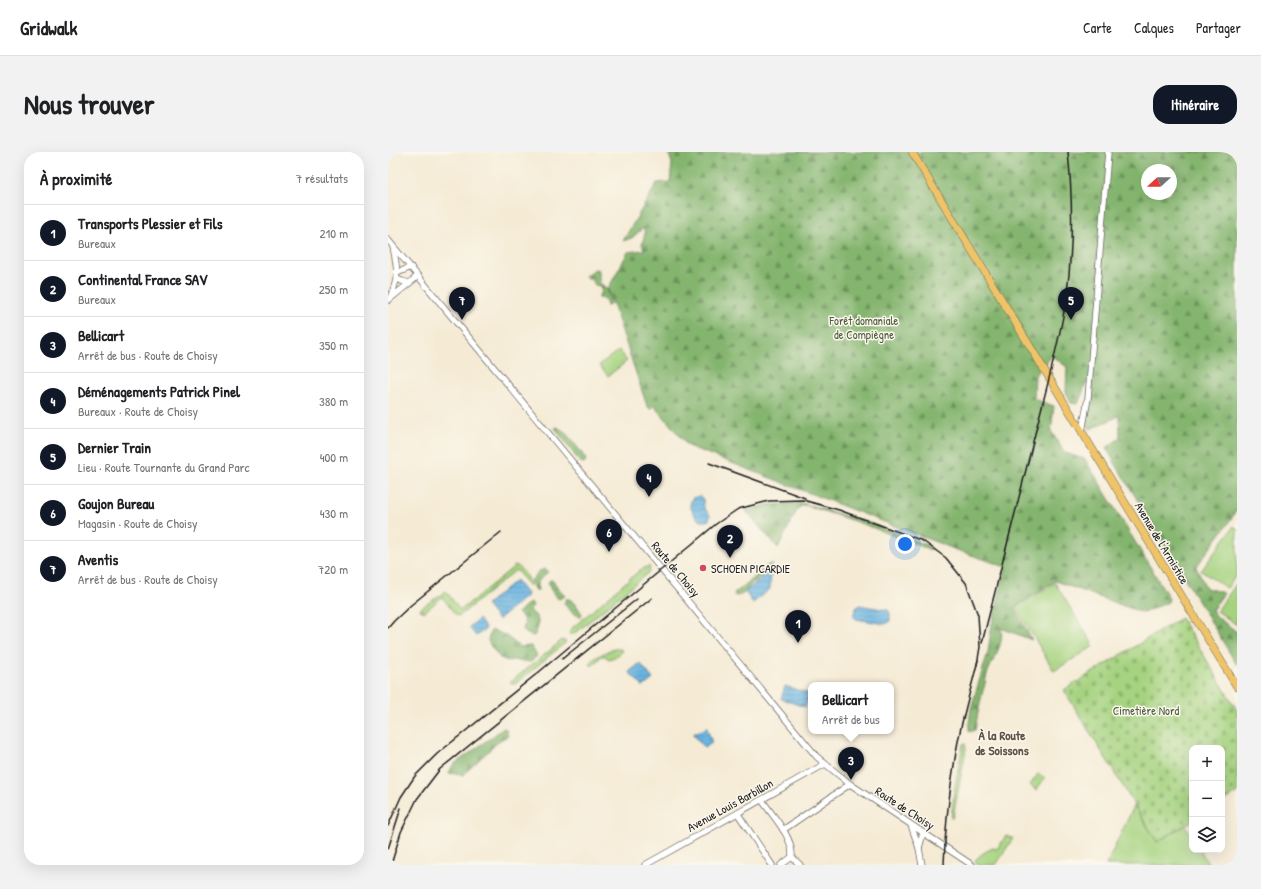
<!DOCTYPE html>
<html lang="fr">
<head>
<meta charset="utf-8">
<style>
	body { margin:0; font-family:"Patrick Hand",sans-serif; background:#f2f2f2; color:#202124 }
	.controls { position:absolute; right:12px; bottom:12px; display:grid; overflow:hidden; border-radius:8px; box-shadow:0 4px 16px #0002 }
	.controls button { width:36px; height:36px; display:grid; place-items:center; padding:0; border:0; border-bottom:1px solid #e0e0e0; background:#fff; color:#202124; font:20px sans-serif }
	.compass { position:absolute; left:753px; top:12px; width:36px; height:36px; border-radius:50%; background:#fff; box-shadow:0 4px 16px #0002; rotate:249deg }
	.you { position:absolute; left:517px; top:392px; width:14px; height:14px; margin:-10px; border:3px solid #fff; border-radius:50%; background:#1a73e8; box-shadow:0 0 0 6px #1a73e833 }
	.badge { display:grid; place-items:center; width:26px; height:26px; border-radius:50%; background:#111827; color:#fff; font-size:13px; font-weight:700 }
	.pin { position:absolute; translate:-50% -33px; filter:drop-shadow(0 1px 2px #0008) }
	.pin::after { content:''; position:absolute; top:21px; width:14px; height:12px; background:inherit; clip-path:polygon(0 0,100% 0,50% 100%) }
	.popup { position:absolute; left:420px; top:530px; width:86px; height:52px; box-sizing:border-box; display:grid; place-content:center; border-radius:8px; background:#fff; filter:drop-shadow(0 1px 3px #0005); font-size:13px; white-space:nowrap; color:#757577 }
	.popup b { font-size:15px; color:#202124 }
	.popup::after { content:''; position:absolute; left:50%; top:100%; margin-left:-8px; border:8px solid transparent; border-top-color:#fff }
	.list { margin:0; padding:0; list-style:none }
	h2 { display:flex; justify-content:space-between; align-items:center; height:52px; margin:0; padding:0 16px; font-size:17px }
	h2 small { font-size:13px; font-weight:400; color:#757577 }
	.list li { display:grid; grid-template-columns:26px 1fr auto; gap:12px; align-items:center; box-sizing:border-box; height:56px; padding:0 16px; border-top:1px solid #e0e0e0 }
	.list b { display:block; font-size:15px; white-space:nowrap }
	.list p { margin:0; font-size:13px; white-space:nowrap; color:#757577 }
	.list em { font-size:13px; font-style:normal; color:#757577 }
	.icon { flex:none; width:22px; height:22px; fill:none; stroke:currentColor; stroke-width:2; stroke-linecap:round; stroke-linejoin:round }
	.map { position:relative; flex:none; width:849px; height:713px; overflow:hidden; border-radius:16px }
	header { display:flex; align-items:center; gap:24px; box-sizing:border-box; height:56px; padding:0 20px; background:#fff; border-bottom:1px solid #e0e0e0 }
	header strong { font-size:19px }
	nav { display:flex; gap:22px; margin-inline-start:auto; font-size:14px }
	.intro { display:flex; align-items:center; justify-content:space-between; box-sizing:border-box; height:96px; padding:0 24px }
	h1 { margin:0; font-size:28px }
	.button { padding:10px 18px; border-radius:16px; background:#111827; color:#fff; font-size:14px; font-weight:700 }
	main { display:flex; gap:24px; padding:0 24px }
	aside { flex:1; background:#fff; border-radius:16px; box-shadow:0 4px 16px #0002 }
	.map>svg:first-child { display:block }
	.green { fill:#a6d380; stroke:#61784e }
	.forest { fill:url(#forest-firs); stroke:#506845; fill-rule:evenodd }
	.cemetery { fill:url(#cemetery-stones); stroke:#61784e }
	.water { fill:url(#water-rules); stroke:#42687e }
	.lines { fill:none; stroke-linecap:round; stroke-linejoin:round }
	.minor-casing { stroke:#68645d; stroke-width:7 }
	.major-casing { stroke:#68645d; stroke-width:8 }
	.minor { stroke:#fff; stroke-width:5.5 }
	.major { stroke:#efc469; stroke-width:7 }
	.rail { stroke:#1c1c1c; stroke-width:1.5 }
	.poi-dot { fill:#d1495b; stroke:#fbf7ec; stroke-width:1.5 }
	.labels { text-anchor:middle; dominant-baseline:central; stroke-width:3; stroke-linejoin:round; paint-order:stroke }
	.park-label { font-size:12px; fill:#4c5c3f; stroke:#fbf7ec }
	.street-label { font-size:12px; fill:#1c1c1c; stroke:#fbf7ec }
	.poi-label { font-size:12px; fill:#1c1c1c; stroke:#fbf7ec; text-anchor:start }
	.neighbourhood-label { font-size:13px; font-weight:bold; fill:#635247; stroke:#fbf7ec }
</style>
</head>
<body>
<header>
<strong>Gridwalk</strong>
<nav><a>Carte</a><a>Calques</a><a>Partager</a></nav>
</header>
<div class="intro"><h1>Nous trouver</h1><a class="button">Itinéraire</a></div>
<main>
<aside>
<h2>À proximité<small>7 résultats</small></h2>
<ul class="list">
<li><span class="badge">1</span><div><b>Transports Plessier et Fils</b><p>Bureaux</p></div><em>210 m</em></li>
<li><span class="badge">2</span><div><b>Continental France SAV</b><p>Bureaux</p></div><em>250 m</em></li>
<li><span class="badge">3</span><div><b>Bellicart</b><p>Arrêt de bus · Route de Choisy</p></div><em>350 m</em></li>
<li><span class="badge">4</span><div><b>Déménagements Patrick Pinel</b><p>Bureaux · Route de Choisy</p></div><em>380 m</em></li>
<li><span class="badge">5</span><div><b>Dernier Train</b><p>Lieu · Route Tournante du Grand Parc</p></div><em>400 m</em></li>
<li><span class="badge">6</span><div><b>Goujon Bureau</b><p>Magasin · Route de Choisy</p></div><em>430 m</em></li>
<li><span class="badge">7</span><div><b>Aventis</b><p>Arrêt de bus · Route de Choisy</p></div><em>720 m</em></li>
</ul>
</aside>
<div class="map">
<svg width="849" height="713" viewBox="0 0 849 713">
	<defs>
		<pattern id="forest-firs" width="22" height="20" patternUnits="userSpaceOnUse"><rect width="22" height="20" fill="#84b56e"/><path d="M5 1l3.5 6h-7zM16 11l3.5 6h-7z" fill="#6b925a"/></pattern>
		<pattern id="cemetery-stones" width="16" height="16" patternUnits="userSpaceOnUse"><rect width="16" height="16" fill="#a6d380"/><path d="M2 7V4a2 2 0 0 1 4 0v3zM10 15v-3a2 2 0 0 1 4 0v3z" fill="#8eb56e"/></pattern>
		<pattern id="water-rules" width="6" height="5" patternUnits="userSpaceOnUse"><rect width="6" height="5" fill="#69b4e1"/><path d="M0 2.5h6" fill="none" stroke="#5a9ac0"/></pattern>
	</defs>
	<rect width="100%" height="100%" fill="#fbf7ec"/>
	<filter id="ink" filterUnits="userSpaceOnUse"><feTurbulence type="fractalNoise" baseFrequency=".025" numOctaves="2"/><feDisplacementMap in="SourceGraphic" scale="8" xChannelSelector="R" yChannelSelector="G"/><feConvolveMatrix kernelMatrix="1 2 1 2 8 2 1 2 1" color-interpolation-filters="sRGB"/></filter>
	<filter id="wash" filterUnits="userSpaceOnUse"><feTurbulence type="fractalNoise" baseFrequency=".012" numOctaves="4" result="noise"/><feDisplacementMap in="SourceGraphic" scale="16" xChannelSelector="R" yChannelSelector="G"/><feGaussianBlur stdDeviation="0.9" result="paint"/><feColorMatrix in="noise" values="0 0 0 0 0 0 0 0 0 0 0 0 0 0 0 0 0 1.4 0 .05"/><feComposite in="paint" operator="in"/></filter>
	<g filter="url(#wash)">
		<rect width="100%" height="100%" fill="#f5ebd5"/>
		<g class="green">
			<path d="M231,198L239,209L220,224L211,213Z"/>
			<path d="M846,374L849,377V422L839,436L813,419Z"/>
			<path d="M128,413C134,418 140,424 143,431L142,434L128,418L71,464L68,463L54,445L36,460L32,458L33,456L58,439L71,457H74Z"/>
			<path d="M261,414L262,416L261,420L191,478L183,483L181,481L183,477L252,418Z"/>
			<path d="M667,431L706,494L666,519L628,455Z"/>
			<path d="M849,431V473L829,459Z"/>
			<path d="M174,488L178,490L131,529L126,532L122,530C140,516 157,503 174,488Z"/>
			<path d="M225,497H232L234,498C231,504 228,505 221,507L217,504H214L204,514L201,511C208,504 216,501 225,497Z"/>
			<path d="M577,591L578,597L565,665L563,666L566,641L575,592Z"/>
			<path d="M650,622H651L657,626L648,638L642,633Z"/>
			<path d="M746,654L769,690L797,673L804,684V698H812L821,713H718Z"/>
			<path d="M618,684L625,686L608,713H590L587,709C591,703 598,699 605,696L609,697Z"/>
		</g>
		<g class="forest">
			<path d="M280,0H849V360L847,359L844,366L808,415L818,436L836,441L824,458L829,465L849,480V513L718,296L732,286L731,264L702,277L699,271L703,231H698L690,252L683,251L678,240L679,215L664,204L647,223L646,247L666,254L663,279L677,301L697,307L781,446L780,450L755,461L667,429L626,455L644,488L613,476C617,495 602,509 598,526C597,530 597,534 595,538C592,551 589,564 587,578L581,580V572L583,556L600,500L604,472L618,415L566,397L300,294L266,253L262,257L259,254L220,137L240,100L256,98L254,92L257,81L255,76L244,86L235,89L269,31L282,30L284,11ZM759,18H783V42H759Z"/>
			<path d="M207,117L211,118V130L219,137L223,150L220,154H219L217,147L211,146V143L214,141L212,134L207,133L204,127L199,126L197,124Z"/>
			<path d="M169,275C178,278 192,299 198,307L197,310L195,311L191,309L167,276Z"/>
			<path d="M414,351L479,370L537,392L543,396V398L478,373L417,353L410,356L390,396L358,359L379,353Z"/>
			<path d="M381,412L385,413L375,423L364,431L355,442L349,444L346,443L347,440L350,439Z"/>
			<path d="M158,417L160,420C157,423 153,425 150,430V438L149,439L145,435L144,428L151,419Z"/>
			<path d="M162,428H164L177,444L171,447C166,444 162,437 160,431Z"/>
			<path d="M178,447H181L187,451L194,462L192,465C186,462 181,458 176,452Z"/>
			<path d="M143,450L145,454L142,457C144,463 142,459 146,462C153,469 150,477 146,484C141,483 137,482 135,477C138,470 136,466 130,461L136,455Z"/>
			<path d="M105,478L117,483L132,495L143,494L149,504L143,510L125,508L120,509L112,506L104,496L100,489L102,480Z"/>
			<path d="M116,576L118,577L120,584L112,588L75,623L61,621L65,613Z"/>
		</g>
		<path class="cemetery" d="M793,466L849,558V641L834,650V596H804V669L769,690L676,538Z"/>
		<g class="water">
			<path d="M312,344L315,347L316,356L322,363L321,368C310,373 305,362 302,353L304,346Z"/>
			<path d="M382,419L383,420L382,437L365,451L357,440Z"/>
			<path d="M128,428L140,443L110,468L98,453Z"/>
			<path d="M471,453L500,458L502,461V469L497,472L468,467L465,464L468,456Z"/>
			<path d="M91,467L98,477L88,484L81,475Z"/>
			<path d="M252,511L265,527L255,535L241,520Z"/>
			<path d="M397,534L422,542L417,555L393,547Z"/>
			<path d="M319,576L324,591L316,596L305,582Z"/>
		</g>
	</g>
	<g filter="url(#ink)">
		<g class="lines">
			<defs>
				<g id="minor">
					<path d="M0,88L429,605L462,632L584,713"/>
					<path d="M9,121L23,115"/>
					<path d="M9,127L14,129L21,131"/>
					<path d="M3,146L30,124"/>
					<path d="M1,148C11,127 10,118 5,95"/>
					<path d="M694,280L700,246L720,0"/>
					<path d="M374,648C385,665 405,684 404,705L412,713"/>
					<path d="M350,662L384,713"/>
					<path d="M523,673L531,696"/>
					<path d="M395,678L462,632"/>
					<path d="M257,713L437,612"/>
					<path d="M393,713L404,705"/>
					<path d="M534,713L531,696L535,681"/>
				</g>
				<path id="major" d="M524,0L849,535"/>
			</defs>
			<use href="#minor" class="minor-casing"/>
			<use href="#major" class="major-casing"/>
			<use href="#minor" class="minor"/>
			<use href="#major" class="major"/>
			<g class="rail">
				<path d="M321,311L417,346"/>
				<path d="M0,476L6,469L23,453L113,380"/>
				<path d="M594,491C610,426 627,362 643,298C655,248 670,198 678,148C685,99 685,49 680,0"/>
				<path d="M174,507L249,447"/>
				<path d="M0,674L13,645L27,624L49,602L151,520L328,372L350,357L381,349L415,348L451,358L535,389L558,406L578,431L590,463L592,495L589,513"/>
				<path d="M0,697L13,656"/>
				<path d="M3,713L13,680L29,647L52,617L264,446"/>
				<path d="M556,713C557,673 562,634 569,595C574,566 583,537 590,508"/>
			</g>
		</g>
	</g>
	<circle class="poi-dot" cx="315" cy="416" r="4"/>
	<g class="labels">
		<g class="park-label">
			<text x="476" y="168">Forêt domaniale<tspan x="476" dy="14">de Compiègne</tspan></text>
			<text x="758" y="558">Cimetière Nord</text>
		</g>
		<g class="street-label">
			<text transform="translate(774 391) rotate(59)">Avenue de l'Armistice</text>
			<text transform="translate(288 417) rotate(50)">Route de Choisy</text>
			<text transform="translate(342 653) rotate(-29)">Avenue Louis Barbillon</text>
			<text transform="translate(517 656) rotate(33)">Route de Choisy</text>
		</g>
		<g class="poi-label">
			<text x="323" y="416">SCHOEN PICARDIE</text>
		</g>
		<g class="neighbourhood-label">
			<text x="614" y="583">À la Route<tspan x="614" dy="15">de Soissons</tspan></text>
		</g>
	</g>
</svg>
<div class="controls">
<button>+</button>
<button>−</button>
<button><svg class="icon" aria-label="layers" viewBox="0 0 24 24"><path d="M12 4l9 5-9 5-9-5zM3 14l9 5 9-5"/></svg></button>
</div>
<svg class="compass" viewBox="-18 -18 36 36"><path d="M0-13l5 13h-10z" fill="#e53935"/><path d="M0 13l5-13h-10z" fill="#757577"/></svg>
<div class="you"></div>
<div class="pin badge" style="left:410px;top:491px">1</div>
<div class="pin badge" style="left:342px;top:406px">2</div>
<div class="pin badge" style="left:463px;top:628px">3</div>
<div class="popup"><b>Bellicart</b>Arrêt de bus</div>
<div class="pin badge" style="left:261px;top:345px">4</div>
<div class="pin badge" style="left:683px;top:168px">5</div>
<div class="pin badge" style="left:221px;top:400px">6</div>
<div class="pin badge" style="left:74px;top:168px">7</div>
</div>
</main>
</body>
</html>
